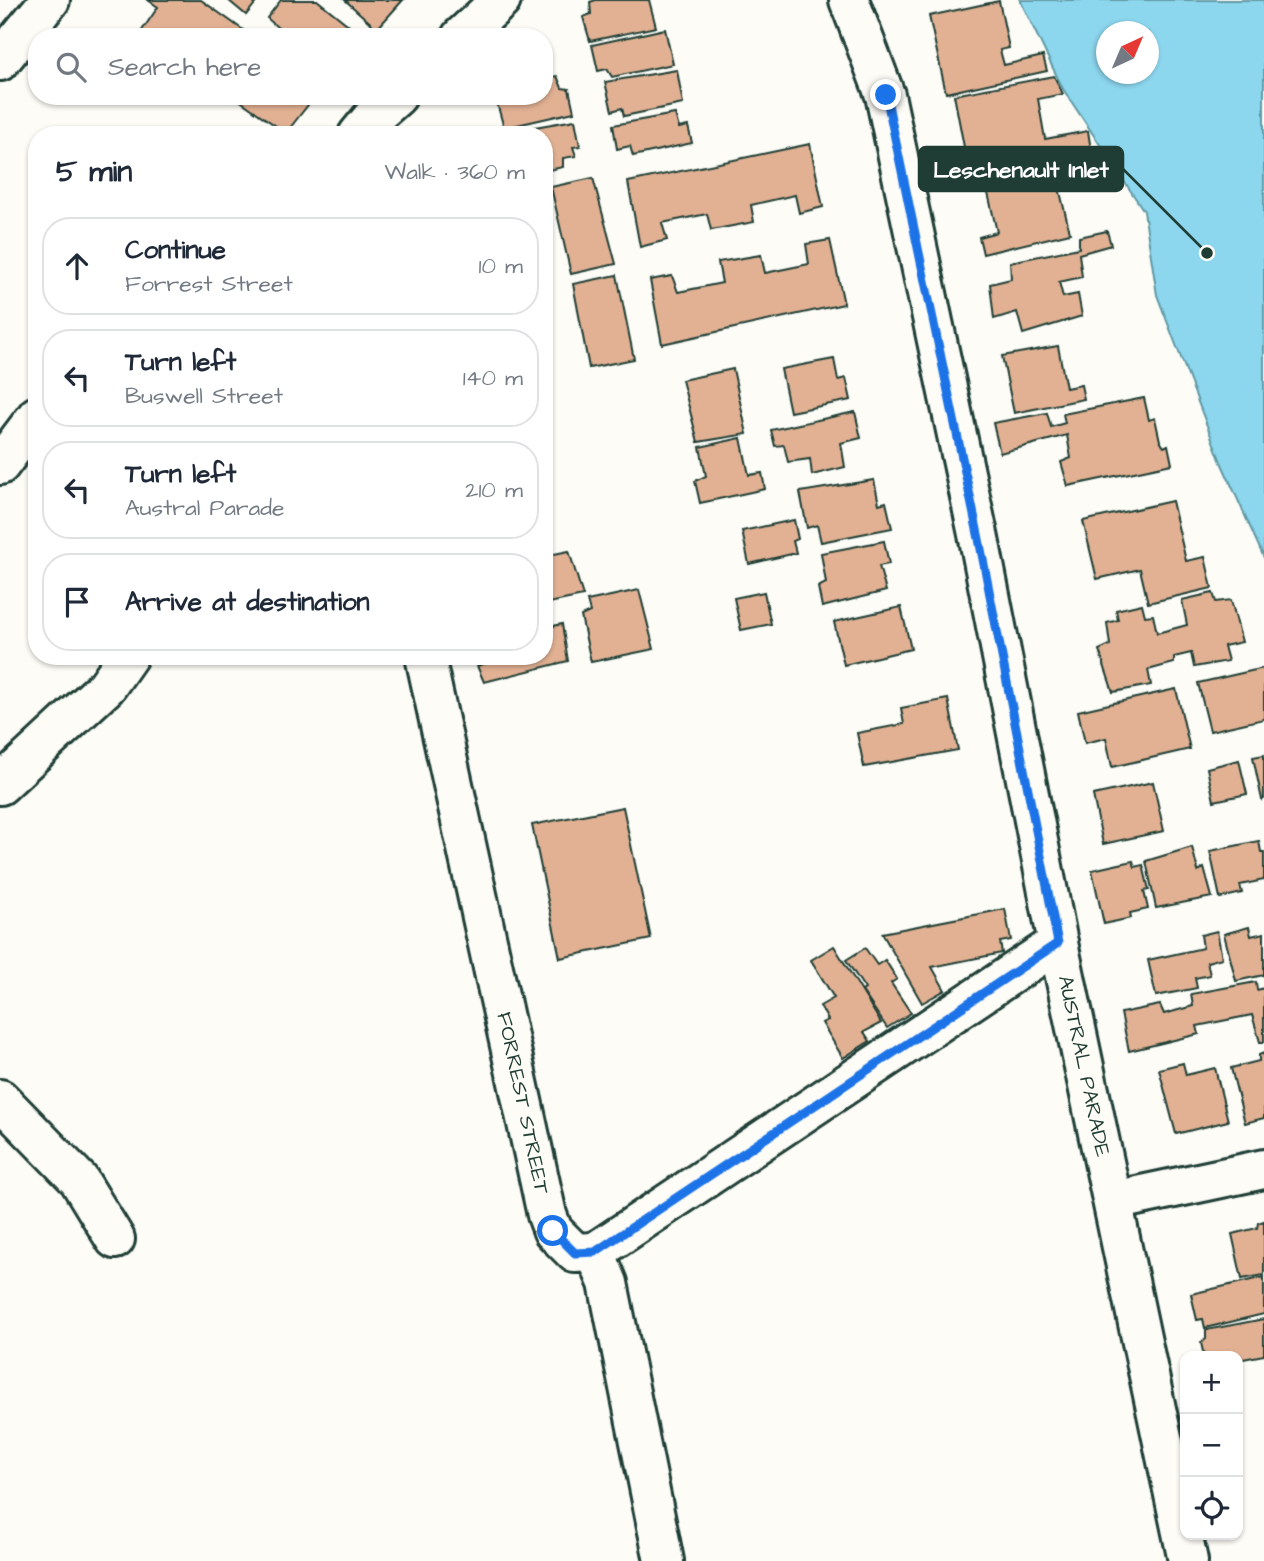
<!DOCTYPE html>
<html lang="en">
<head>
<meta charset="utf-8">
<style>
	body { margin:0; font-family:"Architects Daughter",sans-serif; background:#f2f2f3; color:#1f2937 }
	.controls { position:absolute; right:21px; bottom:21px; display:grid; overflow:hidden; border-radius:14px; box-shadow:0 2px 5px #0004 }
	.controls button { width:63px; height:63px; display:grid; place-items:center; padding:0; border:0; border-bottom:2px solid #e0e1e3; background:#fff; color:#1f2937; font:35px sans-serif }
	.compass { position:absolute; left:1096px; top:21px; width:63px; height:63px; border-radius:50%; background:#fff; box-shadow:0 2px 5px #0004; rotate:44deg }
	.stop { position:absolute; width:21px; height:21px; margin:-16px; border:5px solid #1a73e8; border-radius:50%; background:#fff }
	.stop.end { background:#1a73e8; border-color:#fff; box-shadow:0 2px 7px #0008 }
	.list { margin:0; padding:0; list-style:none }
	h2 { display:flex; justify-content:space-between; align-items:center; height:91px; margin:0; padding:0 28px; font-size:30px }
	h2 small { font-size:23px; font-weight:400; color:#747a83 }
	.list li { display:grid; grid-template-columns:46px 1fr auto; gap:21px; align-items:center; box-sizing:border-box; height:98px; margin:0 14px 14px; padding:0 14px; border:2px solid #e0e1e3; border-radius:28px }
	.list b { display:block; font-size:26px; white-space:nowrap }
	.list p { margin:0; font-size:23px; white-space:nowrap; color:#747a83 }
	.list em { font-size:23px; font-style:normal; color:#747a83 }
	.icon { flex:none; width:38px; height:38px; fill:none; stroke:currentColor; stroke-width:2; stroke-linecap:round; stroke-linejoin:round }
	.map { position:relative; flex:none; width:1264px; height:1561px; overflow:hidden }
	.search { position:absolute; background:#fff; box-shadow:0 2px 5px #0004; left:28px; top:28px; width:525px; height:77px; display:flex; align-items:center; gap:18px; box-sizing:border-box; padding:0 24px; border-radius:28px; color:#747a83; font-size:26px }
	.panel { position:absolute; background:#fff; box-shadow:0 2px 5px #0004; left:28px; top:126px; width:525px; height:539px; border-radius:28px }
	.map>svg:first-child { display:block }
	.water { fill:#8cd6ee; stroke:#6099a4; stroke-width:2; fill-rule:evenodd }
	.building { fill:#e2b193; stroke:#1f3d34; stroke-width:2 }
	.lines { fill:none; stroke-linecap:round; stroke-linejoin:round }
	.minor-casing { stroke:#1f3d34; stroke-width:44 }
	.minor { stroke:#fdfcf7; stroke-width:38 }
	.route { stroke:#1a73e8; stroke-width:9 }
	.labels { text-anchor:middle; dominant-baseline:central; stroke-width:7; stroke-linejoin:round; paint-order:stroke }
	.street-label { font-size:21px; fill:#1f3d34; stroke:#fdfcf7 }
	.leader { fill:none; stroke:#1f3d34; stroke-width:2.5 }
	.callout-dot { fill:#1f3d34; stroke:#fdfcf7; stroke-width:2.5 }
	.callout { fill:#1f3d34; stroke:#1f3d34; stroke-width:2.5 }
	.callout-label { font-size:23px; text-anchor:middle; font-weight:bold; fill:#fff }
</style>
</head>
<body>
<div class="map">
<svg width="1264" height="1561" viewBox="0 0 1264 1561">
	<rect width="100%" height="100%" fill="#fdfcf7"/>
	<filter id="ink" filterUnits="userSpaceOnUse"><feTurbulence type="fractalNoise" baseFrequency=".0143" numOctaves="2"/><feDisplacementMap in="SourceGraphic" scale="14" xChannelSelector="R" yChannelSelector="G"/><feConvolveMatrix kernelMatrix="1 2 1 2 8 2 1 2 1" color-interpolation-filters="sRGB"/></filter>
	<g filter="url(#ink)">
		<path class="water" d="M1020,0H1264V558L1221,462L1157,295L1144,211L1063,89ZM1106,32H1148V74H1106Z"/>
		<g class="building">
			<path d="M148,0H201L253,37H148L141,32L158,7Z"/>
			<path d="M228,0H258L246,15Z"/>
			<path d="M281,0H317L357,32L353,37H288L267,18Z"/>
			<path d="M345,0H403L377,29Z"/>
			<path d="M596,0H649L656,27L590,41L583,17L591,14L590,2Z"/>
			<path d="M999,1L1009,48L1000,50L1004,65L1043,56L1047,71L946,93L929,16Z"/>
			<path d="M665,29L673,64L612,77L607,69L598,71L592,45Z"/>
			<path d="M677,70L683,104L624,116L622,108L612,111L605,82Z"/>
			<path d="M557,76L562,88L569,89L574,112L504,128L495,96H544V78Z"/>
			<path d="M1054,76L1063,94L1038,99L1045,139L1088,131L1091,150L969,173L954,95Z"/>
			<path d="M241,96H315L286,133L239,100Z"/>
			<path d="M675,114L679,128L688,126L692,143L633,156L630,146L617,149L613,125Z"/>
			<path d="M575,120L580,146L573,147L576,156L563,158V167L544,171V135H507L506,132Z"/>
			<path d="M810,144L823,207L799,213L795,195L751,205L754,222L711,230L707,214L662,223L667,240L640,247L628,182Z"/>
			<path d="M1053,163L1070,233L983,254L979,237L997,232L985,180Z"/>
			<path d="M593,178L616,264L571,274L551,187Z"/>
			<path d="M1107,231L1111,245L1079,254L1082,277L1059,282L1063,297L1078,294L1082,316L1023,334L1017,312L994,319L990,284L1011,279L1010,262L1079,248V237Z"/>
			<path d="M830,240L844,304L662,344L650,280L672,276L678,292L722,283L718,262L761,255L765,273L809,264L806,244Z"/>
			<path d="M617,275L634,359L589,368L573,284Z"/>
			<path d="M1058,346L1066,388L1081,385L1084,399L1014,413L1002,356Z"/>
			<path d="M834,359L838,380L846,378L851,400L790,412L781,369Z"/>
			<path d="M733,369L747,434L698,442L682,380Z"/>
			<path d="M1144,398L1149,420L1155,418L1160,441L1164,447L1168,445L1172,464L1068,486L1061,462L1071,458L1067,435L1000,453L993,423L1047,413L1051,427L1065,423L1063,414Z"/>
			<path d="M855,412L861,438L841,443L845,467L812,475L810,459L788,462L784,445L775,446L771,430Z"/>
			<path d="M741,438L749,475L762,473L765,489L700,503L695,481L706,476L700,447Z"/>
			<path d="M874,480L879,504L886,502L892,528L821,542L817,525L807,528L800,492Z"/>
			<path d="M1172,501L1186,561L1205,557L1212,588L1148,603L1140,569L1097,579L1083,521Z"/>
			<path d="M794,520L798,539L793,541L796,553L749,564L742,531Z"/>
			<path d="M884,541L889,564L879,566L886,591L822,607L818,587L826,583L821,553Z"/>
			<path d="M569,551L583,596L544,604V556Z"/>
			<path d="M639,590L654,649L591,662L581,616L590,612L587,601Z"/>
			<path d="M764,592L771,624L741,630L734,598Z"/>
			<path d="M1213,593L1216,602L1231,600L1242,642L1224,646L1228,661L1194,667L1191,653L1174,657V663L1148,670L1151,685L1113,692L1099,650L1110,645L1107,623L1118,620L1116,610L1142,604L1145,616L1153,615L1157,633L1187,625L1182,600Z"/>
			<path d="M901,607L911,649L844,665L834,622Z"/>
			<path d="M562,624L568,661L484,682L477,666L497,660V656H544V628Z"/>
			<path d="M1264,668V719L1210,731L1198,683Z"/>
			<path d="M1176,689L1190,749L1112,767L1106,738L1085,743L1078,711Z"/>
			<path d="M948,699L958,750L864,767L857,733L904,724L901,708Z"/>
			<path d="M1264,755V799L1262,800L1253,757Z"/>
			<path d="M1239,760L1247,794L1214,801L1207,768Z"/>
			<path d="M1153,782L1164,831L1103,844L1093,795Z"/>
			<path d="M623,807L651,939L560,958L532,825Z"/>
			<path d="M1259,841L1261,852H1264V880L1240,885L1242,893L1220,898L1210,851Z"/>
			<path d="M1192,847L1198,871L1204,868L1212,897L1156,908L1146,861Z"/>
			<path d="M1133,861L1135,867L1143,865L1149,890L1144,891L1148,909L1130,913L1131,918L1104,924L1092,870Z"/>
			<path d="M1005,909L1011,940L1000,942L1002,953L932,967L945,990L922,1003L882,933Z"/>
			<path d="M1249,927L1251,936L1264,933V975L1236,981L1224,934Z"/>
			<path d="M1217,931L1222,958L1207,962L1210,975L1195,978L1197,988L1156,996L1148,960L1203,948L1201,935Z"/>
			<path d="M834,946L881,1023L864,1032L870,1041L843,1058L822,1023L828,1020L820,1006L834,998L811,960Z"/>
			<path d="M865,948L877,965L885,960L897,979L891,983L911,1013L887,1028L862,991L865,989L846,960Z"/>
			<path d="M1256,982L1257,990L1264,988V1042H1260L1252,1015L1197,1026L1199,1034L1129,1051L1121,1013L1160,1005L1164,1014L1193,1006L1191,994Z"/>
			<path d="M1264,1053V1118L1245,1123L1231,1068L1259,1061V1055Z"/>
			<path d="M1183,1063L1186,1075L1215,1068L1228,1121L1176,1134L1159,1069Z"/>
			<path d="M1264,1221V1275L1242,1279L1232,1234L1257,1228L1258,1223Z"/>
			<path d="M1264,1277V1314L1205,1328L1203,1319L1197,1320L1191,1294Z"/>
			<path d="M1264,1319V1355L1238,1360V1356H1204L1201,1343L1206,1339V1330Z"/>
		</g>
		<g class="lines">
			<defs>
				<g id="minor">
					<path d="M849,0L885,95L979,539L1058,943L1188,1561"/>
					<path d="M461,37L501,0"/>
					<path d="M0,61L50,0"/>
					<path d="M358,135L372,118L397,96"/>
					<path d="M0,465L37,416"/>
					<path d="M425,656L547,1215L553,1231L575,1253L595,1252L608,1283L664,1561"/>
					<path d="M0,785L107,686L128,656"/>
					<path d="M0,1099L79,1180L115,1239"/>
					<path d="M1113,1201L1264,1169"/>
					<path d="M595,1252L1058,943"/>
				</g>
			</defs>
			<use href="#minor" class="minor-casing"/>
			<use href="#minor" class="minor"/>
		</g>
	</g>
	<g class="lines" filter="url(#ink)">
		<path class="route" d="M553,1231L575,1253L595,1252L1058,943L979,539L886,95"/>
	</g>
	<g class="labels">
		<g class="street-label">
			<text transform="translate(1084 1066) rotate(78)">AUSTRAL PARADE</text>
			<text transform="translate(523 1103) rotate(78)">FORREST STREET</text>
		</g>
	</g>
	<path class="leader" d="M1207 253L1123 169"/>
	<circle class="callout-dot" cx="1207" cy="253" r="7"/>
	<rect class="callout" x="919" y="147" width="204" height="44" rx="7"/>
	<g class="callout-label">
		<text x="1021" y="177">Leschenault Inlet</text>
	</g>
</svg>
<div class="controls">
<button>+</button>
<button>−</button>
<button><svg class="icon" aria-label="locate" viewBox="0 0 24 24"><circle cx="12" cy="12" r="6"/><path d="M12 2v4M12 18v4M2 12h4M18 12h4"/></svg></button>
</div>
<svg class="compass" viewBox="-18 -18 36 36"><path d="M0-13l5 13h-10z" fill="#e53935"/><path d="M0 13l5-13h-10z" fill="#747a83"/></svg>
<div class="stop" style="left:553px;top:1231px"></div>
<div class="stop end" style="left:886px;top:95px"></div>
<div class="search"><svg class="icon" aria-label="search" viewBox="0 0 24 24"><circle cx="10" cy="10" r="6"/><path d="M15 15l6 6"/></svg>Search here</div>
<section class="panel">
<h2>5 min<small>Walk · 360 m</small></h2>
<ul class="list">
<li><svg class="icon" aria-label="ahead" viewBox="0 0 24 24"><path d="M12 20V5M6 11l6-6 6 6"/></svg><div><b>Continue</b><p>Forrest Street</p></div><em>10 m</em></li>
<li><svg class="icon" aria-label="left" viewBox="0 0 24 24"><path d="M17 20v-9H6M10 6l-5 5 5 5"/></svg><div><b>Turn left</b><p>Buswell Street</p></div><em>140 m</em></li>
<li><svg class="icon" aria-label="left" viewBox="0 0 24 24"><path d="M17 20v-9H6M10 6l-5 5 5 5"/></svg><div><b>Turn left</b><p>Austral Parade</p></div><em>210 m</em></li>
<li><svg class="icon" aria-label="arrive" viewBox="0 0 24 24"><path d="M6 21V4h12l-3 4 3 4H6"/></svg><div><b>Arrive at destination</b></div></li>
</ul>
</section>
</div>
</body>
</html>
